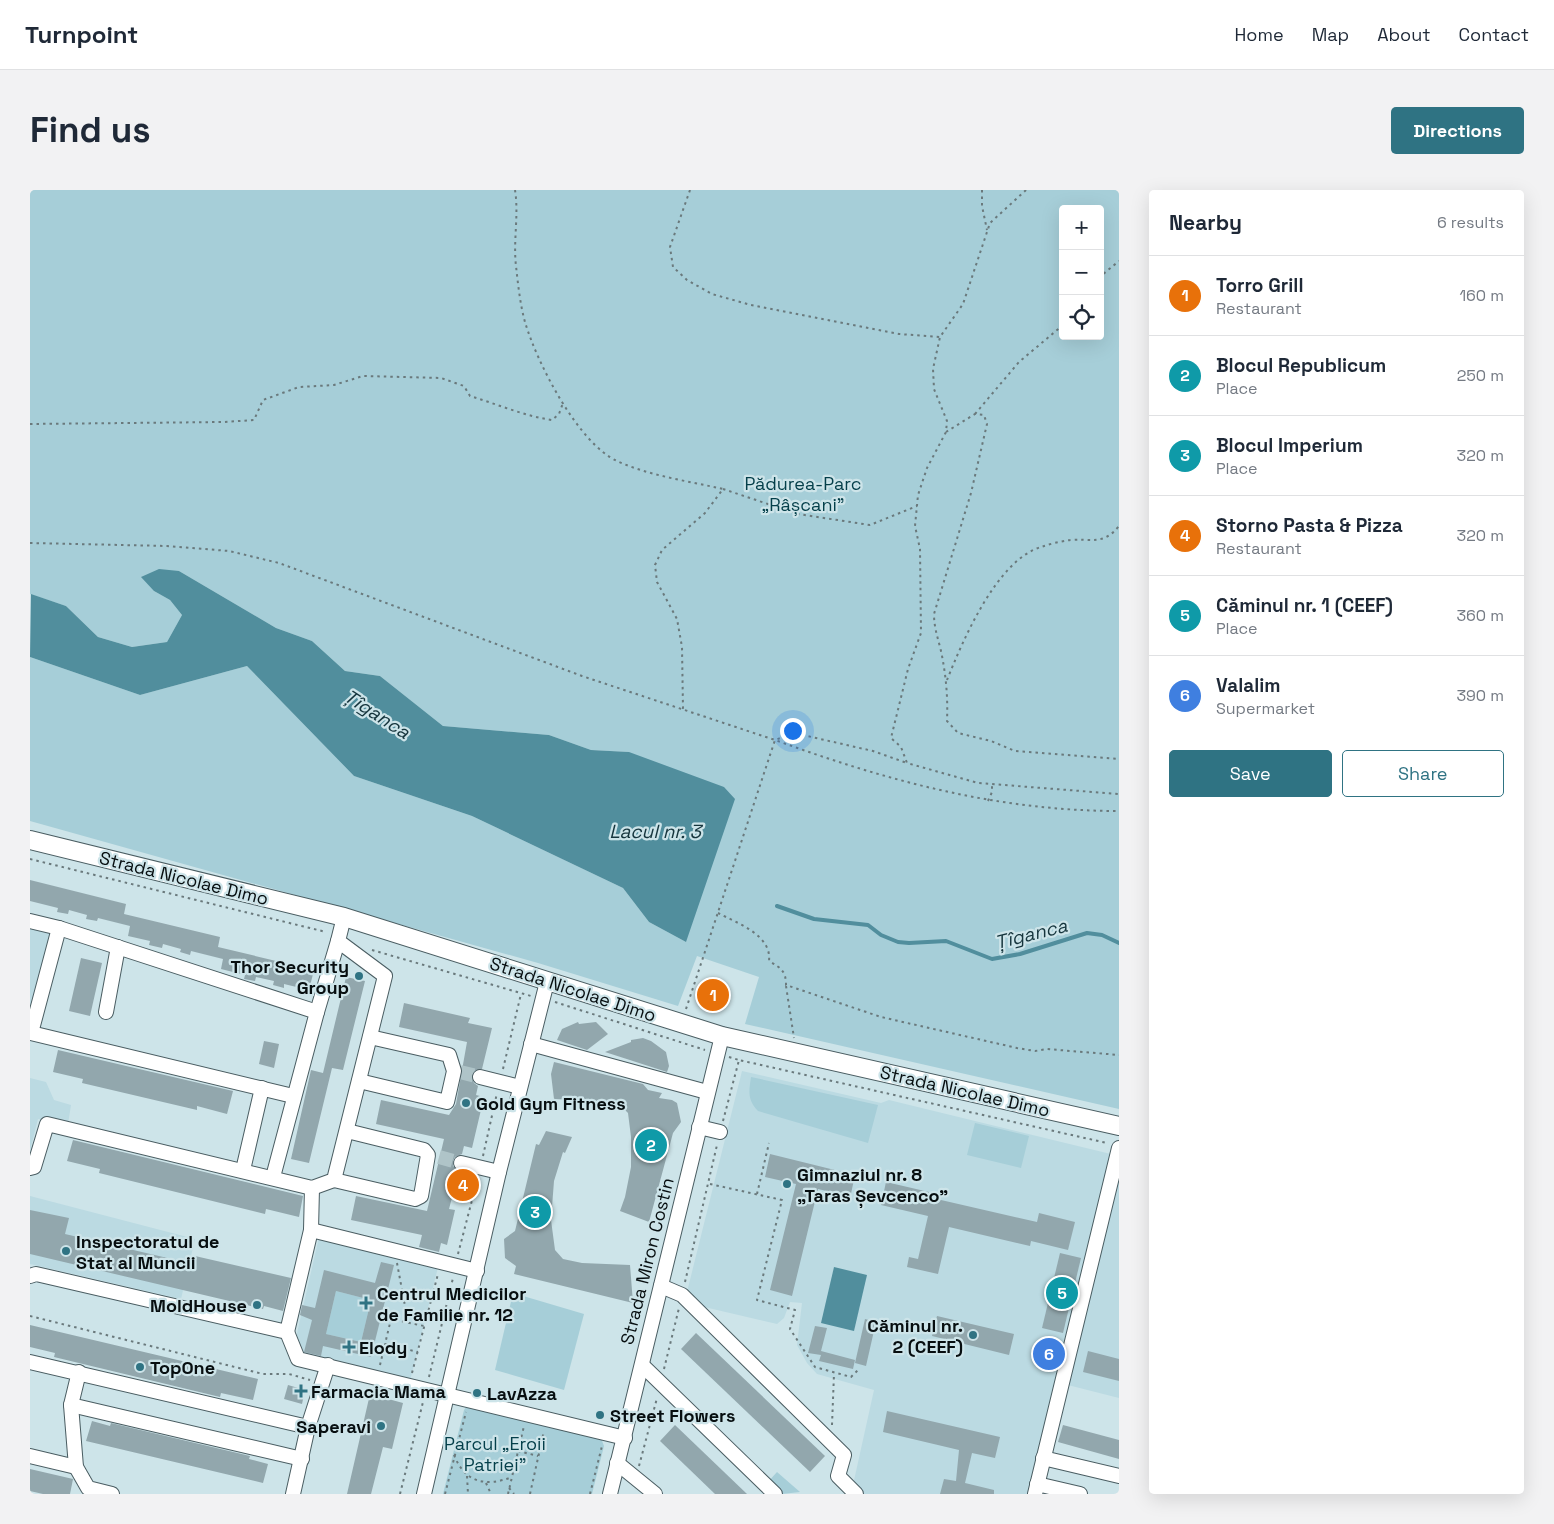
<!DOCTYPE html>
<html lang="en">
<head>
<meta charset="utf-8">
<style>
	body { margin:0; font-family:"Space Grotesk",sans-serif; background:#f2f2f3; color:#1f2937 }
	.controls { position:absolute; right:15px; top:15px; display:grid; overflow:hidden; border-radius:5px; box-shadow:0 5px 20px #0002 }
	.controls button { width:45px; height:45px; display:grid; place-items:center; padding:0; border:0; border-bottom:1px solid #e0e1e3; background:#fff; color:#1f2937; font:25px sans-serif }
	.you { position:absolute; left:762px; top:540px; width:18px; height:18px; margin:-12px; border:4px solid #fff; border-radius:50%; background:#1a73e8; box-shadow:0 0 0 8px #1a73e833 }
	.badge { display:grid; place-items:center; width:32px; height:32px; border-radius:50%; background:#2f7383; color:#fff; font-size:16px; font-weight:700 }
	.pin { position:absolute; translate:-50% -50%; border:2px solid #fff; box-shadow:0 1px 5px #0006 }
	.list { margin:0; padding:0; list-style:none }
	h2 { display:flex; justify-content:space-between; align-items:center; height:65px; margin:0; padding:0 20px; font-size:21px }
	h2 small { font-size:16px; font-weight:400; color:#747a83 }
	.list li { display:grid; grid-template-columns:32px 1fr auto; gap:15px; align-items:center; box-sizing:border-box; height:80px; padding:0 20px; border-top:1px solid #e0e1e3 }
	.list b { display:block; font-size:19px; white-space:nowrap }
	.list p { margin:0; font-size:16px; white-space:nowrap; color:#747a83 }
	.list em { font-size:16px; font-style:normal; color:#747a83 }
	.actions { display:flex; gap:10px; padding:15px 20px }
	.actions a { flex:1; padding:11px 0; border:1px solid #2f7383; border-radius:5px; text-align:center; font-size:18px; color:#2f7383 }
	.actions .main { background:#2f7383; color:#fff }
	.icon { flex:none; width:28px; height:28px; fill:none; stroke:currentColor; stroke-width:2; stroke-linecap:round; stroke-linejoin:round }
	.map { position:relative; flex:none; width:1089px; height:1304px; overflow:hidden; border-radius:5px }
	header { display:flex; align-items:center; gap:30px; box-sizing:border-box; height:70px; padding:0 25px; background:#fff; border-bottom:1px solid #e0e1e3 }
	header strong { font-size:24px }
	nav { display:flex; gap:28px; margin-inline-start:auto; font-size:18px }
	.intro { display:flex; align-items:center; justify-content:space-between; box-sizing:border-box; height:120px; padding:0 30px }
	h1 { margin:0; font-size:35px }
	.button { padding:12px 22px; border-radius:5px; background:#2f7383; color:#fff; font-size:18px; font-weight:700 }
	main { display:flex; gap:30px; padding:0 30px }
	aside { flex:1; background:#fff; border-radius:5px; box-shadow:0 5px 20px #0002 }
	.map>svg:first-child { display:block }
	.built { fill:#bbdae2 }
	.green { fill:#a6ced8; fill-rule:evenodd }
	.water { fill:#518e9d }
	.lines { fill:none; stroke-linecap:round; stroke-linejoin:round }
	.stream { stroke:#518e9d; stroke-width:4 }
	.building { fill:#92a7ad; fill-rule:evenodd }
	.minor-tunnel { stroke:#afc4c8; stroke-width:14; stroke-dasharray:14 7; stroke-linecap:butt }
	.minor-casing { stroke:#4a5d62; stroke-width:16 }
	.major-casing { stroke:#4a5d62; stroke-width:20 }
	.path { stroke:#6a797c; stroke-width:2; stroke-dasharray:2.5 4; stroke-linecap:butt }
	.minor { stroke:#fff; stroke-width:14 }
	.major { stroke:#fff; stroke-width:18 }
	.poi-dot { fill:#2f7383; stroke:#cde4e9; stroke-width:2 }
	.labels { text-anchor:middle; dominant-baseline:central; stroke-width:4.5; stroke-linejoin:round; paint-order:stroke }
	.park-label { font-size:18px; fill:#043f4a; stroke:#cde4e9 }
	.street-label { font-size:18px; fill:#070e10; stroke:#cde4e9 }
	.poi-label { font-size:18px; font-weight:bold; fill:#070e10; stroke:#cde4e9; text-anchor:start }
	.water-label { font-size:19px; font-style:italic; fill:#16353d; stroke:#cde4e9 }
</style>
</head>
<body>
<header>
<strong>Turnpoint</strong>
<nav><a>Home</a><a>Map</a><a>About</a><a>Contact</a></nav>
</header>
<div class="intro"><h1>Find us</h1><a class="button">Directions</a></div>
<main>
<div class="map">
<svg width="1089" height="1304" viewBox="0 0 1089 1304">
	<rect width="100%" height="100%" fill="#cde4e9"/>
	<g class="built">
		<path d="M0,738L21,744L0,824Z"/>
		<path d="M712,881L851,913L859,910L1089,966V1208L1026,1192L998,1304H833L823,1295L844,1200L787,1184L777,1173L767,1155L772,1113L760,1112L754,1128L747,1134L670,1116L656,1106Z"/>
		<path d="M0,888L16,892L24,910L41,915L38,934L8,929L0,961Z"/>
		<path d="M0,1006L165,1049L151,1109L0,1074Z"/>
		<path d="M289,1047L409,1073L380,1191L271,1164L265,1152Z"/>
	</g>
	<g class="green">
		<path d="M0,0H1089V919L715,834L729,787L667,766L648,816L508,773L0,631V467L110,505L217,476L324,586L442,626L593,698L619,732L656,752L599,562L561,560L519,545L413,536L350,486L315,481L282,451L246,438L149,381L124,401L140,410L152,425L137,452L102,457L68,447L36,416L0,404ZM1033,19H1070V146H1033Z"/>
		<path d="M721,887L848,915L838,953L728,921C717,910 719,901 721,887Z"/>
		<path d="M945,933L999,946L991,978L937,965Z"/>
		<path d="M306,1101L341,1110L331,1152L296,1144Z"/>
		<path d="M483,1103L554,1124L534,1200L465,1180Z"/>
		<path d="M437,1216L571,1248L574,1256L562,1304H413L434,1220Z"/>
		<path d="M747,1282L770,1302L752,1304L738,1292Z"/>
	</g>
	<g class="water">
		<path d="M129,379L149,381L246,438L282,451L315,481L350,486L413,536L519,545L561,560L599,562L694,597L705,609L656,752L619,732L593,698L442,626L324,586L217,476L110,505L0,467L1,404L36,416L68,447L102,457L137,452L152,425L140,410L124,401L111,387Z"/>
		<path d="M804,1077L837,1085L824,1141L791,1133Z"/>
	</g>
	<g class="lines">
		<path class="stream" d="M747,716L784,729L838,735L851,745L868,752L879,753L916,751L962,769L990,764L1057,743L1072,745L1089,753"/>
	</g>
	<g class="building">
		<path d="M0,690L96,714L94,724L190,747L188,757L284,780L279,800L254,794V798L243,795L244,791L226,787L225,791L214,789L215,785L191,779L193,769L161,761L160,765L150,762L151,759L133,754L132,758L119,755L120,751L98,746L100,736L68,728L67,731L56,729L57,725L39,720L38,724L27,722L28,718L0,711Z"/>
		<path d="M51,768L72,773L60,826L39,821Z"/>
		<path d="M316,787L335,791L313,880L302,878L279,973L261,969L281,880L293,883Z"/>
		<path d="M374,813L440,828L438,833L462,838L452,879L444,881L441,885L444,893L448,896L446,905L454,907L442,958L434,956L432,964L425,967L423,971V976L429,981L419,1019L425,1020L417,1055L411,1053L409,1062L389,1057L392,1045L321,1030L326,1006L397,1021L414,949L346,934L351,910L419,925L426,914L437,852L369,837Z"/>
		<path d="M548,832L549,834L566,832L578,844L557,860L527,850L532,839Z"/>
		<path d="M613,848L621,851L636,862L639,876L637,882L575,862L601,852V850Z"/>
		<path d="M234,851L249,854L244,878L229,874Z"/>
		<path d="M28,860L203,901L197,924L167,916V920L52,893L53,889L23,882Z"/>
		<path d="M524,872L613,894L618,900L632,903L629,908L642,910L647,913L651,932L643,943L619,1032L590,1021L595,1007L601,977V947L598,923L590,915L569,911L524,909L521,884Z"/>
		<path d="M516,941L542,947L535,963L533,962L524,991L521,1030L525,1060L533,1069L552,1073L600,1075L603,1113L484,1084L486,1076L475,1068L474,1049L485,1041L506,954L509,955Z"/>
		<path d="M43,950L273,1006L269,1027L236,1019L235,1024L69,983L70,979L37,971Z"/>
		<path d="M740,964L825,985L819,1013L807,1010L809,1004L788,999L762,1106L740,1100L766,994L735,987Z"/>
		<path d="M856,992L899,1002L898,1007L1007,1032L1009,1023L1045,1032L1038,1060L1001,1051L1000,1056L919,1037L908,1084L877,1077L879,1067L888,1069L898,1026L851,1015Z"/>
		<path d="M0,1020L39,1028L35,1044L163,1074L165,1066L261,1088L253,1121L234,1116L233,1119L0,1064Z"/>
		<path d="M1030,1063L1051,1068L1033,1143L1012,1138Z"/>
		<path d="M351,1072L364,1075L341,1167L293,1156L291,1166L274,1162L282,1130L270,1125L272,1115L285,1118L294,1080L345,1093ZM306,1101L341,1110L331,1152L296,1144Z"/>
		<path d="M907,1126L984,1144L979,1165L902,1146Z"/>
		<path d="M835,1129L846,1132L836,1176L825,1173Z"/>
		<path d="M0,1135L228,1189L223,1210L191,1203L190,1207L24,1167L25,1163L0,1157Z"/>
		<path d="M785,1136L797,1138L791,1161L825,1170L823,1179L789,1171L791,1165L778,1163Z"/>
		<path d="M666,1143L795,1266L780,1282L651,1159Z"/>
		<path d="M1007,1159L1021,1162L1018,1174L1004,1171Z"/>
		<path d="M1058,1161L1089,1169V1191L1053,1182Z"/>
		<path d="M258,1195L275,1200L272,1214L254,1209Z"/>
		<path d="M340,1204L373,1213L362,1259L353,1257L341,1304H317Z"/>
		<path d="M857,1221L970,1247L965,1268L942,1263L935,1293L964,1300V1304H910L914,1289L926,1291L929,1260L853,1242Z"/>
		<path d="M62,1231L80,1236L81,1233L220,1266L219,1269L238,1274L233,1293L56,1251Z"/>
		<path d="M645,1235L717,1304H685L630,1251Z"/>
		<path d="M1033,1235L1089,1250V1269L1028,1252Z"/>
		<path d="M0,1279L43,1289L40,1304H13L0,1301Z"/>
	</g>
	<g class="lines">
		<g class="minor-tunnel">
			<path d="M430,882L450,887"/>
			<path d="M409,967L431,973"/>
		</g>
		<defs>
			<g id="minor">
				<path d="M0,731L29,738L287,822"/>
				<path d="M29,738L1,843L263,906"/>
				<path d="M76,822L88,757"/>
				<path d="M501,854L677,902"/>
				<path d="M450,887L490,897"/>
				<path d="M329,891L417,912L424,881L419,865L340,847"/>
				<path d="M669,937L690,942"/>
				<path d="M431,973L469,982"/>
				<path d="M0,978L4,977L17,934L282,998L304,990L355,786L308,751L314,727"/>
				<path d="M213,980L232,898"/>
				<path d="M243,987L287,822L308,751"/>
				<path d="M304,990L385,1009L391,1006L398,965L394,960L317,941"/>
				<path d="M281,1040L447,1081"/>
				<path d="M0,1086L6,1084L257,1142L268,1169L595,1248"/>
				<path d="M631,1096L652,1105L814,1265L808,1286L826,1304"/>
				<path d="M257,1142L281,1040L282,998"/>
				<path d="M0,1172L278,1237"/>
				<path d="M612,1175L745,1304"/>
				<path d="M49,1182L41,1215L272,1269"/>
				<path d="M41,1215L46,1277L58,1298L82,1304"/>
				<path d="M0,1266L46,1277"/>
				<path d="M1013,1268L1089,1286"/>
				<path d="M587,1273L625,1304"/>
				<path d="M1007,1294L1050,1304"/>
				<path d="M263,1304L278,1237L298,1175"/>
				<path d="M394,1304L469,982L517,792"/>
				<path d="M580,1304L692,846"/>
				<path d="M1005,1304L1089,958"/>
			</g>
			<path id="major" d="M0,650L314,727L692,846L1089,936"/>
		</defs>
		<use href="#minor" class="minor-casing"/>
		<use href="#major" class="major-casing"/>
		<g class="path">
			<path d="M485,0C489,25 483,51 486,76C488,94 490,114 495,132C507,173 548,253 587,271C620,286 658,291 693,299L675,323L632,360L625,375L627,392L647,429L652,457L653,519"/>
			<path d="M660,0L640,57L643,77L657,90L682,104L721,115L869,144L910,147"/>
			<path d="M952,0V16L957,40"/>
			<path d="M996,0L960,33L933,114L910,147L903,179L904,199L917,231L916,242L897,278L888,305L885,336L890,359L891,443L878,479L861,548L871,557L877,573L948,593L1089,604"/>
			<path d="M1070,89L1072,85L1089,71"/>
			<path d="M945,224L989,172L1033,135"/>
			<path d="M0,234L194,232L224,230L233,210L269,197L304,195L333,186L411,188L434,196L440,206C467,214 494,226 522,230L529,224L533,213"/>
			<path d="M916,242L945,224L954,225L957,234L941,303L904,424C904,438 908,448 911,461C916,485 918,507 917,531L928,543L961,551L985,561L1089,569"/>
			<path d="M693,299L768,324L840,335L887,316"/>
			<path d="M0,353L137,356L199,361L249,373L552,486L745,550L764,543L843,561L877,573"/>
			<path d="M917,490C933,450 967,370 1011,357C1020,354 1031,351 1041,350C1061,348 1073,356 1089,336"/>
			<path d="M958,611L962,602V595"/>
			<path d="M0,669L296,742"/>
			<path d="M688,723C707,733 742,745 739,771C751,778 756,781 756,795L851,827L987,858L1005,861L1017,859L1089,865"/>
			<path d="M342,760L501,806"/>
			<path d="M756,796L764,848"/>
			<path d="M525,812L675,860"/>
			<path d="M656,819L745,550C858,591 968,621 1089,621"/>
			<path d="M699,867L709,870"/>
			<path d="M473,879L491,804"/>
			<path d="M693,931L709,870L1077,953"/>
			<path d="M453,966L467,903"/>
			<path d="M680,994L752,1010L727,1110L765,1120L760,1139L785,1177L821,1187L830,1178"/>
			<path d="M727,1004L739,953"/>
			<path d="M428,1064L447,991"/>
			<path d="M367,1073L378,1132"/>
			<path d="M655,1092L687,955"/>
			<path d="M0,1126L233,1184H259L280,1190"/>
			<path d="M355,1154L388,1162"/>
			<path d="M350,1175L361,1129L394,1136"/>
			<path d="M634,1179L649,1118"/>
			<path d="M382,1183L408,1084"/>
			<path d="M399,1187L423,1088"/>
			<path d="M802,1235L804,1184"/>
			<path d="M488,1261L508,1266"/>
			<path d="M424,1265C435,1293 456,1297 482,1287"/>
			<path d="M609,1276L627,1208"/>
			<path d="M437,1286L438,1304"/>
			<path d="M456,1293L461,1304"/>
			<path d="M479,1298L484,1304"/>
			<path d="M370,1304L393,1212"/>
			<path d="M415,1304L436,1222"/>
			<path d="M478,1304L494,1236"/>
			<path d="M500,1304L514,1241"/>
			<path d="M560,1304L572,1256"/>
		</g>
		<use href="#minor" class="minor"/>
		<use href="#major" class="major"/>
	</g>
	<g class="poi-dot">
		<circle cx="329" cy="786" r="5"/>
		<circle cx="436" cy="913" r="5"/>
		<circle cx="757" cy="994" r="5"/>
		<circle cx="36" cy="1061" r="5"/>
		<path d="M333.5 1105.5h5v5h5v5h-5v5h-5v-5h-5v-5h5z"/>
		<circle cx="227" cy="1115" r="5"/>
		<circle cx="943" cy="1145" r="5"/>
		<path d="M316.5 1149.5h5v5h5v5h-5v5h-5v-5h-5v-5h5z"/>
		<circle cx="110" cy="1177" r="5"/>
		<path d="M268.5 1193.5h5v5h5v5h-5v5h-5v-5h-5v-5h5z"/>
		<circle cx="447" cy="1203" r="5"/>
		<circle cx="570" cy="1225" r="5"/>
		<circle cx="351" cy="1236" r="5"/>
	</g>
	<g class="labels">
		<g class="park-label">
			<text x="773" y="293">Pădurea-Parc<tspan x="773" dy="21">„Râșcani”</tspan></text>
			<text x="465" y="1253">Parcul „Eroii<tspan x="465" dy="21">Patriei”</tspan></text>
		</g>
		<g class="street-label">
			<text transform="translate(154 688) rotate(14)">Strada Nicolae Dimo</text>
			<text transform="translate(543 799) rotate(18)">Strada Nicolae Dimo</text>
			<text transform="translate(935 901) rotate(13)">Strada Nicolae Dimo</text>
			<text transform="translate(617 1071) rotate(-76)">Strada Miron Costin</text>
		</g>
		<g class="poi-label">
			<text x="319" y="776" text-anchor="end">Thor Security<tspan x="319" dy="21">Group</tspan></text>
			<text x="446" y="913">Gold Gym Fitness</text>
			<text x="767" y="984">Gimnaziul nr. 8<tspan x="767" dy="21">„Taras Șevcenco”</tspan></text>
			<text x="46" y="1051">Inspectoratul de<tspan x="46" dy="21">Stat al Muncii</tspan></text>
			<text x="347" y="1103">Centrul Medicilor<tspan x="347" dy="21">de Familie nr. 12</tspan></text>
			<text x="217" y="1115" text-anchor="end">MoldHouse</text>
			<text x="933" y="1135" text-anchor="end">Căminul nr.<tspan x="933" dy="21">2 (CEEF)</tspan></text>
			<text x="329" y="1157">Elody</text>
			<text x="120" y="1177">TopOne</text>
			<text x="281" y="1201">Farmacia Mama</text>
			<text x="457" y="1203">LavAzza</text>
			<text x="580" y="1225">Street Flowers</text>
			<text x="341" y="1236" text-anchor="end">Saperavi</text>
		</g>
		<g class="water-label">
			<text transform="translate(347 524) rotate(33)">Țîganca</text>
			<text x="625" y="641">Lacul nr. 3</text>
			<text transform="translate(1001 744) rotate(-14)">Țîganca</text>
		</g>
	</g>
</svg>
<div class="controls">
<button>+</button>
<button>−</button>
<button><svg class="icon" aria-label="locate" viewBox="0 0 24 24"><circle cx="12" cy="12" r="6"/><path d="M12 2v4M12 18v4M2 12h4M18 12h4"/></svg></button>
</div>
<div class="you"></div>
<div class="pin badge" style="left:683px;top:805px;background:#e8710a">1</div>
<div class="pin badge" style="left:621px;top:955px;background:#0f9aa8">2</div>
<div class="pin badge" style="left:505px;top:1022px;background:#0f9aa8">3</div>
<div class="pin badge" style="left:433px;top:995px;background:#e8710a">4</div>
<div class="pin badge" style="left:1032px;top:1103px;background:#0f9aa8">5</div>
<div class="pin badge" style="left:1019px;top:1164px;background:#3f7fe0">6</div>
</div>
<aside>
<h2>Nearby<small>6 results</small></h2>
<ul class="list">
<li><span class="badge" style="background:#e8710a">1</span><div><b>Torro Grill</b><p>Restaurant</p></div><em>160 m</em></li>
<li><span class="badge" style="background:#0f9aa8">2</span><div><b>Blocul Republicum</b><p>Place</p></div><em>250 m</em></li>
<li><span class="badge" style="background:#0f9aa8">3</span><div><b>Blocul Imperium</b><p>Place</p></div><em>320 m</em></li>
<li><span class="badge" style="background:#e8710a">4</span><div><b>Storno Pasta &amp; Pizza</b><p>Restaurant</p></div><em>320 m</em></li>
<li><span class="badge" style="background:#0f9aa8">5</span><div><b>Căminul nr. 1 (CEEF)</b><p>Place</p></div><em>360 m</em></li>
<li><span class="badge" style="background:#3f7fe0">6</span><div><b>Valalim</b><p>Supermarket</p></div><em>390 m</em></li>
</ul>
<div class="actions"><a class="main">Save</a><a>Share</a></div>
</aside>
</main>
</body>
</html>
